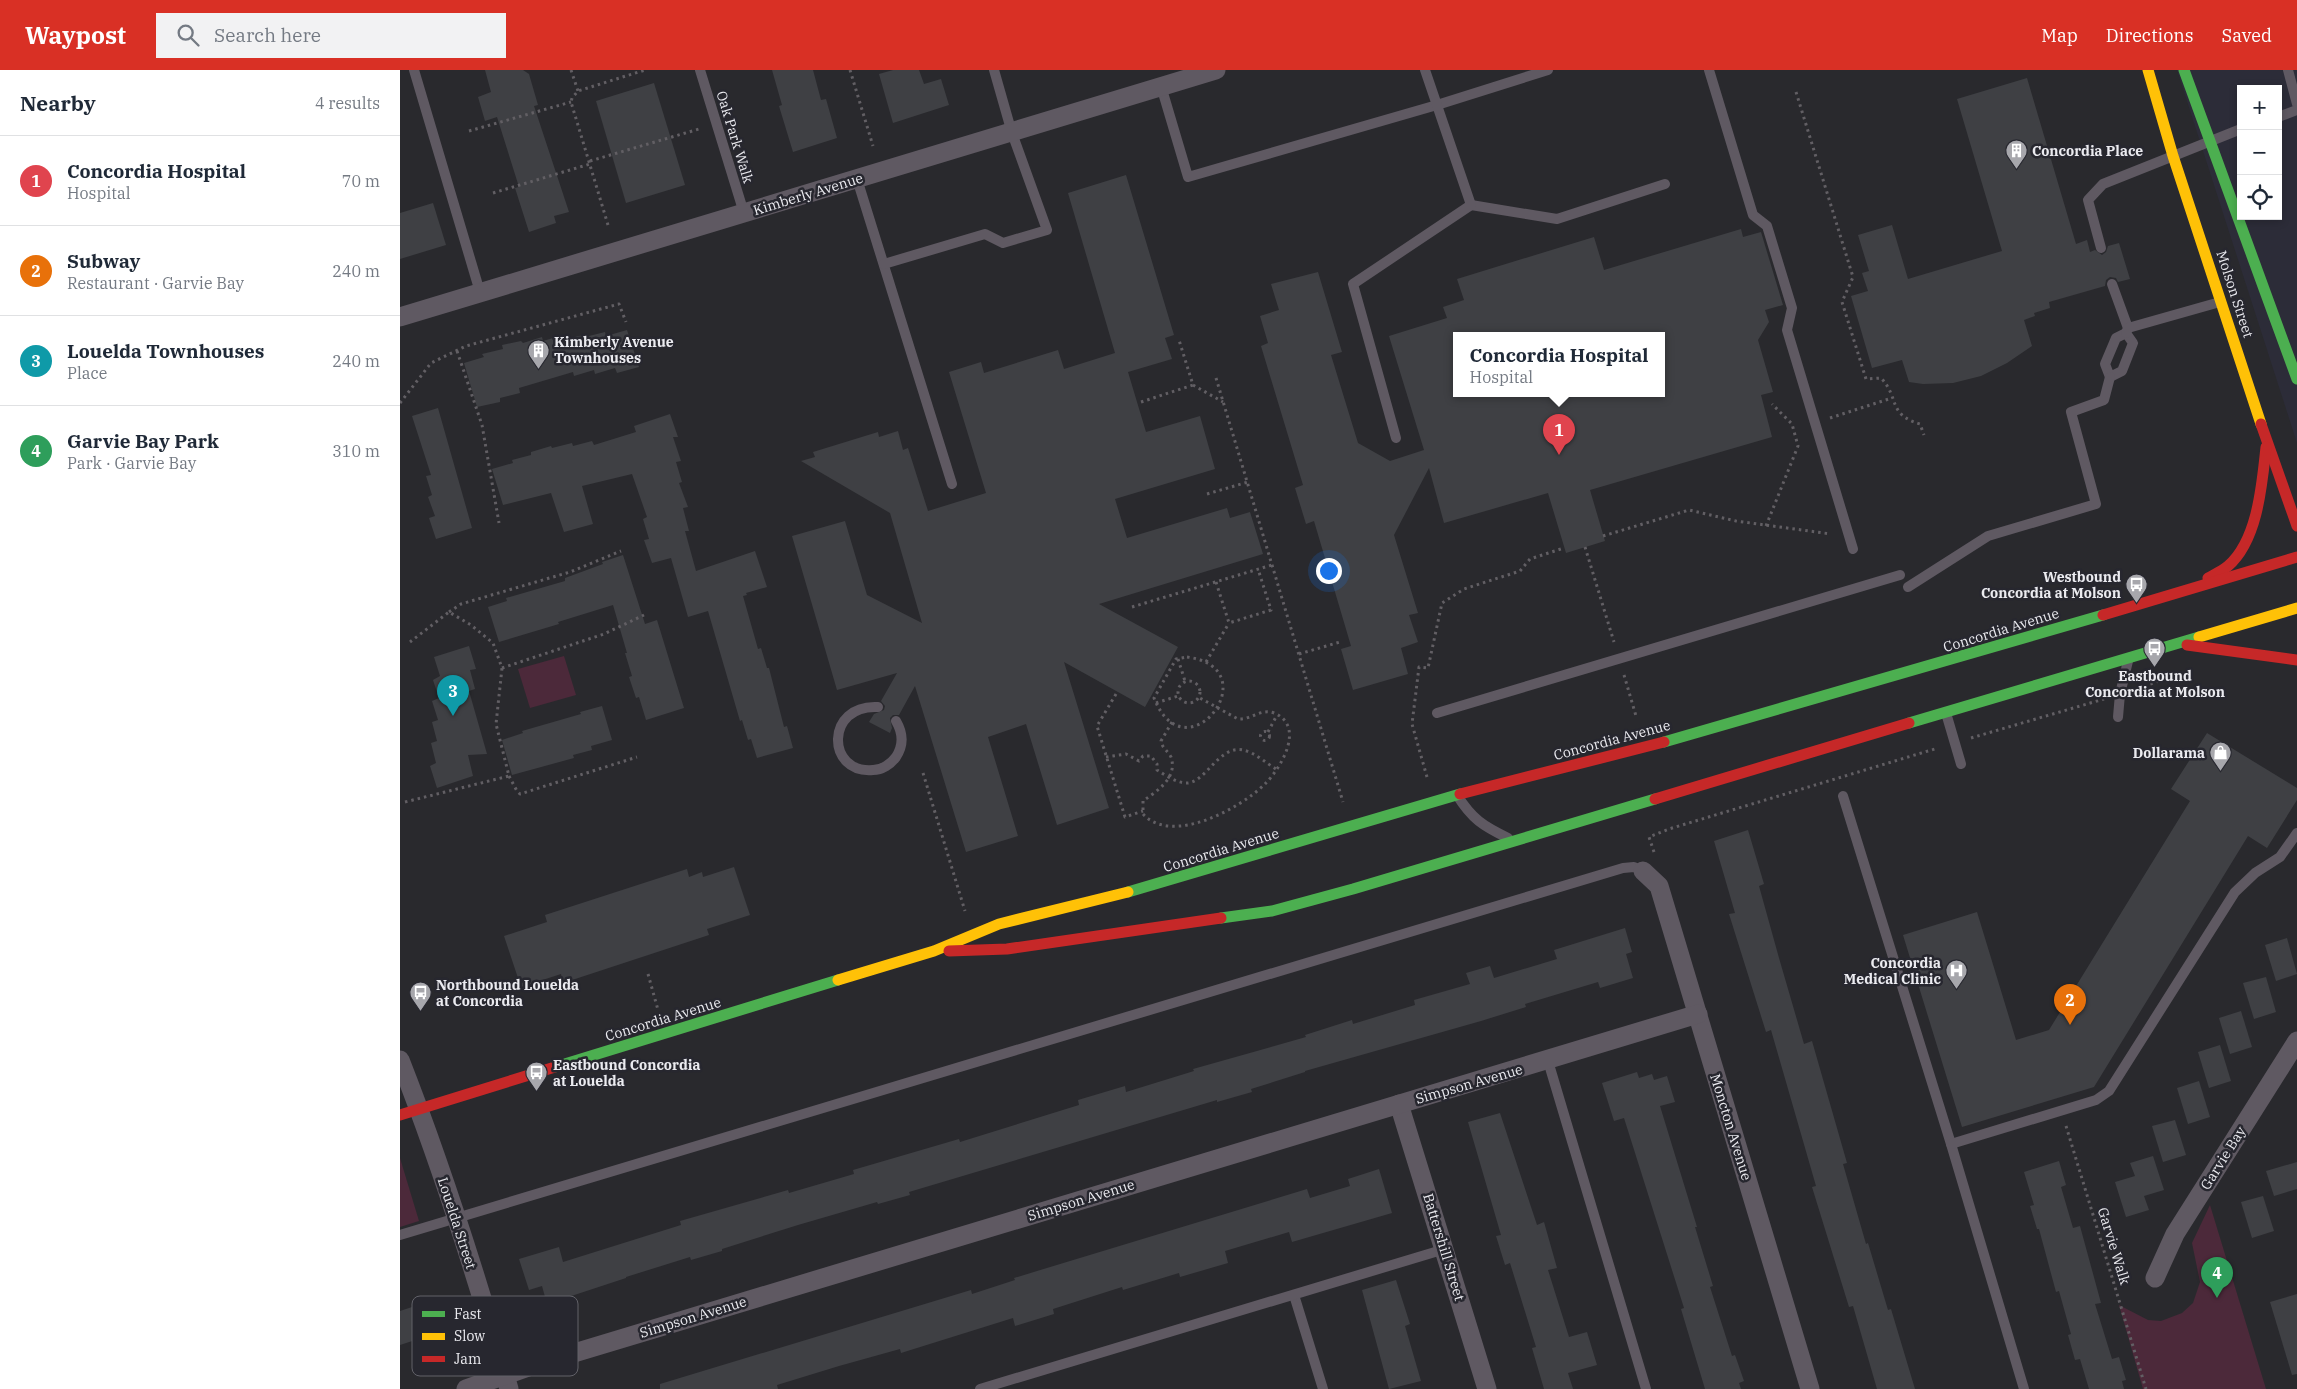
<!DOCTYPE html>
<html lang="en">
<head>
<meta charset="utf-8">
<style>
	body { margin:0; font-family:"IBM Plex Serif",serif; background:#f2f2f3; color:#1f2937 }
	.controls { position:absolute; right:15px; top:15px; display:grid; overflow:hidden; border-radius:0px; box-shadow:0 2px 8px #0003 }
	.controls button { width:45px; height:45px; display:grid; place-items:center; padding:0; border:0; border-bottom:1px solid #e0e1e3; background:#fff; color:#1f2937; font:25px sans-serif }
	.you { position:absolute; left:928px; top:500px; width:18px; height:18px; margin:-12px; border:4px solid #fff; border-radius:50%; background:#1a73e8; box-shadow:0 0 0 8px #1a73e833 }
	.badge { display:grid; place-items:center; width:32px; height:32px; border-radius:50%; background:#d93025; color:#fff; font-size:16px; font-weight:700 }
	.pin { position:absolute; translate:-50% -41px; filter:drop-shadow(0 1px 2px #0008) }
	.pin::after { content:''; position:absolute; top:26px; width:18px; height:15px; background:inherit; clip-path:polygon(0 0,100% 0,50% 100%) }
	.popup { position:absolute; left:1053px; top:262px; width:212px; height:65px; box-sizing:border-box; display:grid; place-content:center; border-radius:0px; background:#fff; filter:drop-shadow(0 1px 4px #0005); font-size:16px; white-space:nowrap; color:#747a83 }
	.popup b { font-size:19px; color:#1f2937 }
	.popup::after { content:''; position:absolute; left:50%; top:100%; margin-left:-10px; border:10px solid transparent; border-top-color:#fff }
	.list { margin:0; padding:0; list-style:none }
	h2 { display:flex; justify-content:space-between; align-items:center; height:65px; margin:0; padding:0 20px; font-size:21px }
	h2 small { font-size:16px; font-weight:400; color:#747a83 }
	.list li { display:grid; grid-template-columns:32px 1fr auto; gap:15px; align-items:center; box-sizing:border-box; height:90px; padding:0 20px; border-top:1px solid #e0e1e3 }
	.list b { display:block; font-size:19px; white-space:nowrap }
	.list p { margin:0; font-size:16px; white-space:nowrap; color:#747a83 }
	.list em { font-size:16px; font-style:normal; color:#747a83 }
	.icon { flex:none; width:28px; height:28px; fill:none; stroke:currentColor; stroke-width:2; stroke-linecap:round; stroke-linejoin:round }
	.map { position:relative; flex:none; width:1897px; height:1319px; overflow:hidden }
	header { display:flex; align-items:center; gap:30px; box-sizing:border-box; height:70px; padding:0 25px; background:#d93025; color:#fff }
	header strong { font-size:24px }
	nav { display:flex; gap:28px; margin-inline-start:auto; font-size:18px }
	.search { width:350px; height:45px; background:#f2f2f3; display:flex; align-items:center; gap:12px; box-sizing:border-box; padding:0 18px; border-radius:0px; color:#747a83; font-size:19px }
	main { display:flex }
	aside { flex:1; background:#fff }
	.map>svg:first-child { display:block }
	.built { fill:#2c2c38; fill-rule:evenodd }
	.green { fill:#4c293a }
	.building { fill:#3f4044; fill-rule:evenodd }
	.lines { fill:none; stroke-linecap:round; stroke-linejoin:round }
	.path { stroke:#625f64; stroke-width:3; stroke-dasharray:2.5 4; stroke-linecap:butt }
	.lane { stroke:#5f5962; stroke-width:10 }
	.street { stroke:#5f5962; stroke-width:19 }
	.fast { stroke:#4caf50; stroke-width:11 }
	.slow { stroke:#ffc107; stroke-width:11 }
	.jam { stroke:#c62828; stroke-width:11 }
	.labels { text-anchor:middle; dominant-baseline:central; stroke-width:5; stroke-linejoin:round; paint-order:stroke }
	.street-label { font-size:14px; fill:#ebebf0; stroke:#27272f }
	.poi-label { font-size:14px; font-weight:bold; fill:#ebebf0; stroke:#27272f; text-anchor:start }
	.key { fill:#27272f; stroke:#626269; stroke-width:1 }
	.key-label { font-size:14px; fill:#ebebf0 }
</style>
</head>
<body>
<header>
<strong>Waypost</strong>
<div class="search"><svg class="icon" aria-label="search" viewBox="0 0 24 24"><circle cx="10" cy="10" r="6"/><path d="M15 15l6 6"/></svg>Search here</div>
<nav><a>Map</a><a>Directions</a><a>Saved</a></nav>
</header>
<main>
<aside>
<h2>Nearby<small>4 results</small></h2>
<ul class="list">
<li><span class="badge" style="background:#e0444e">1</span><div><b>Concordia Hospital</b><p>Hospital</p></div><em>70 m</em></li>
<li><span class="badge" style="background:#e8710a">2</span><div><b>Subway</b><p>Restaurant · Garvie Bay</p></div><em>240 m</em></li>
<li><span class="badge" style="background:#0f9aa8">3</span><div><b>Louelda Townhouses</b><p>Place</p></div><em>240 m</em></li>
<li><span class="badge" style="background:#2e9e5b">4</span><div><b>Garvie Bay Park</b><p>Park · Garvie Bay</p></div><em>310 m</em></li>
</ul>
</aside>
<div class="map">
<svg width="1897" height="1319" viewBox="0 0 1897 1319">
	<rect width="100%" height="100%" fill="#29292d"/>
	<path class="built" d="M1777,0H1897V373ZM1841,19H1878V146H1841Z"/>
	<g class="green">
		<path d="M164,586L176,625L130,638L118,599Z"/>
		<path d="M0,1088L19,1151L0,1157Z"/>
		<path d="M1810,1135L1866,1319H1743L1719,1235L1748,1250L1761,1251L1782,1243L1793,1233L1800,1212L1792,1173Z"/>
	</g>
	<g class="building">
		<path d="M85,0H123L129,4L138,35L134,36L169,142L154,146L156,153L129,162L115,118L119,117L97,47L85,51L78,27L91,22Z"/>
		<path d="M372,0H413L421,30L426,29L437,68L393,82L379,36L382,35Z"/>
		<path d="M493,0H519L524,14L541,9L549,35L493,53L479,4Z"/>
		<path d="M1627,8L1676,174L1687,170L1690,182L1695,180L1702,185L1706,182L1708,176L1719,173L1730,209L1718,212L1716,208L1710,207L1706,210L1705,216L1649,232L1650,238L1634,243L1635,246L1624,250L1632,276L1607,293L1581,306L1553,313L1523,314L1509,312L1502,290L1472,298L1451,226L1468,221L1462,203L1469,201L1458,165L1492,155L1508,209L1602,181L1557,29Z"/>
		<path d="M254,13L285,115L226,133L196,31Z"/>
		<path d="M726,105L774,265L765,268L772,289L728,302L746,362L800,346L815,399L715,429L727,468L827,438L830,448L850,442L863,484L699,534L778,577L745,637L664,592L709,738L657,755L626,654L588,667L618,766L566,782L515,616L499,645H493L490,648L492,658L490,663L469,652L474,644L484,640L485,636L481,631L497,603L437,620L392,466L445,451L467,525L522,553L490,443L401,391L415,387L413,382L478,362L479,367L498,361L503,380L508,378L528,441L586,423L549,302L581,292L584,303L658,280L664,299L715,283L668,123Z"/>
		<path d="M33,133L46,175L0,189V143Z"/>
		<path d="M1341,159L1343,167L1361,162L1383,235L1365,240L1369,252L1358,270L1373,322L1361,325L1372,367L1190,420L1205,471L1166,483L1148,423L1044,453L1029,398L994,465L1018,543L1009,545L1018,572L1001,578L1008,604L953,620L941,579L951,576L914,451L906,454L895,418L903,415L861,276L868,273L860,246L879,240L871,214L918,202L942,282L931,285L958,373L990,391L1024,380L989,266L1047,248L1043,237L1064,230L1057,209L1194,167L1204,200ZM1056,266H1262V324H1056Z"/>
		<path d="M227,260L239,297L217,303L215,298L195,304L194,300L174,306L173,302L119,318L120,323L100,328V332L77,337L64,293L84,287L82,284L103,279L102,275L121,271L123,273L142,267L143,271L163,265L164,269L184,265L185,267L205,262L206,266Z"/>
		<path d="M38,338L72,458L36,469L29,448L35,446L28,427L32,425L26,406L31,405L12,346Z"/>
		<path d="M270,344L278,367H273L281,391L276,392L282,412L279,413L288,437L283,438L289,461H285L296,501L355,481L367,517L346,523L347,525L343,526L358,579L361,578L367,598H369L384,657L387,656L393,678L357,688L351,669L348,670L342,650L340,651L308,541L288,547L271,488L252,493L244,470L249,469L243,449L247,447L232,404L182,416L193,454L164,462L151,423L103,435L92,399L113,393L112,390L131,385V382L151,376L152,378L172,373L173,376L192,371L194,375L236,362L234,356Z"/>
		<path d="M223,485L245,554L257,550L284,638L246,650L239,627L236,628L229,607L232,606L225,583H227L213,535L158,552L159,554L99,572L88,537L107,531L106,528L165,511V508L203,494L202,492Z"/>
		<path d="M69,576L76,599L70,600L75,619L69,621L87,684L68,685L73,706L37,718L30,696L36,693L31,673L37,671L32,652L38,650L32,631L39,628L33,610L40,606L34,587Z"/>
		<path d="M202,636L212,670L191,676L192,680L173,685L174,688L112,705L102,670L123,663L122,661L181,644L180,642Z"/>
		<path d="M1807,663L1897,718V730L1867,778L1848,766L1694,1017L1562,1057L1503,865L1577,842L1616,970L1649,960L1790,731L1771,719Z"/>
		<path d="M1348,760L1364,814L1359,816L1379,888L1404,974L1412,971L1447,1093L1443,1094L1466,1174L1468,1173L1488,1240L1491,1239L1515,1319H1477L1453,1236L1449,1237L1412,1117L1416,1116L1371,960L1366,962L1329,844L1335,843L1314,771Z"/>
		<path d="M334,797L350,845L307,859L309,865L163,913L161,904L121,917L104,866L147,852L145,845L287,799L289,807L302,802L303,807Z"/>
		<path d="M1225,858L1232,882L1226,884L1233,908L1200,918L1198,912L1125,934L1126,937L1081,951L905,1001V1002L851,1019L852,1022L817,1032V1030L509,1122L510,1125L478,1134L477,1132L398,1155L322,1179V1181L291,1190L290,1187L226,1207V1208L147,1234L142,1216L129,1220L119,1189L159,1177L163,1192L281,1155L280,1151L388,1120L389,1123L454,1104L453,1100L559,1069L560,1072L679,1035L678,1030L725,1016L726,1022L794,1001L793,999L906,967L905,965L952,950L953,954L1015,935L1014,930L1070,914L1066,903L1090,896L1094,908L1157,889L1154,880Z"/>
		<path d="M1887,868L1897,904L1876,911L1865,875Z"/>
		<path d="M1866,907L1876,942L1854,949L1843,913Z"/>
		<path d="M1841,941L1852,977L1830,984L1819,948Z"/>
		<path d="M1820,975L1831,1011L1809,1018L1798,982Z"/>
		<path d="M1237,1002L1239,1008L1252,1004L1254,1010L1267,1006L1275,1032L1260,1036L1297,1157H1295L1313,1216L1310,1217L1332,1286L1335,1285L1344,1311L1339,1313L1341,1319H1305L1281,1239L1284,1238L1224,1048L1214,1051L1202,1013Z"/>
		<path d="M1799,1011L1810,1047L1788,1054L1777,1018Z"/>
		<path d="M1100,1043L1137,1155L1144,1152L1157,1198L1148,1200L1169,1267L1187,1262L1197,1295L1168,1303L1173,1319H1144L1132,1278L1136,1277L1110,1193L1105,1195L1096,1166L1101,1165L1068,1052Z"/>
		<path d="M1775,1050L1786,1085L1763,1092L1752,1056Z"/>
		<path d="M1753,1086L1764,1120L1744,1126L1749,1140L1726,1147L1715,1112L1735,1106L1730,1093Z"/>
		<path d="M1659,1091L1666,1115L1661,1117L1673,1158L1680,1156L1701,1233L1695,1234L1712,1289L1719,1287L1726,1310L1722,1311L1724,1319H1689L1680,1289L1675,1290L1668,1265L1671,1264L1659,1221L1656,1222L1639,1159H1637L1630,1136L1634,1135L1624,1102Z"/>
		<path d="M1897,1092V1119L1874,1126L1866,1101Z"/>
		<path d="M979,1099L992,1143L892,1172L889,1162L825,1181L828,1193L780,1207L779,1203L723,1220L722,1217L653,1239L654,1244L615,1256L613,1248L501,1283L500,1279L439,1296L377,1315L378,1319H260V1314L571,1220L572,1224L615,1210L614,1208L907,1119L910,1128L950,1116L948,1109Z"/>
		<path d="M1863,1126L1874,1161L1852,1168L1841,1132Z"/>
		<path d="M996,1210L1010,1254L1005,1256L1021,1311L989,1319L962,1220Z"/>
		<path d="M1897,1224V1304L1892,1305L1870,1232Z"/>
		<path d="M30,1231L40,1262L0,1275V1241Z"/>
	</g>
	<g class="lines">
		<g class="path">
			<path d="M171,0L178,21"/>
			<path d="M450,0L473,76"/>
			<path d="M1396,22L1453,207L1442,232L1466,309L1481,308C1500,328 1487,344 1520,354L1524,365"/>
			<path d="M69,61L171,32"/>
			<path d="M190,91L299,59"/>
			<path d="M93,123L190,94"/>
			<path d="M208,155L171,32L172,28L178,21L245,0"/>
			<path d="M57,281L82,355L99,453"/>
			<path d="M816,308L943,732"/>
			<path d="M793,315L823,332"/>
			<path d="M741,332L793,315L779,270"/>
			<path d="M0,333L31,293L66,276L219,234L226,252"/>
			<path d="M1430,348L1492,328"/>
			<path d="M807,424L848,412"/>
			<path d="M1366,456L1398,376L1392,354L1372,334"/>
			<path d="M1203,466L1289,440L1336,451L1431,464"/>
			<path d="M1185,477L1214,572"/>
			<path d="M816,512L829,553L871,540L858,499"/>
			<path d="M732,537L872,495"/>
			<path d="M49,542L61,534L170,502L221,481"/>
			<path d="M899,584L940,572"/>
			<path d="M787,587C871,598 786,709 754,628L776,589Z"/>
			<path d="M778,589L785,611"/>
			<path d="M806,592L829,553"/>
			<path d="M102,598L204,564L244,545"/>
			<path d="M1224,605L1236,646"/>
			<circle cx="789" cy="622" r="11"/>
			<path d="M1738,618L1787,602"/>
			<path d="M716,624L697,656L725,747L743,741"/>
			<path d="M756,633L778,626"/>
			<path d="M772,652L761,671C762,678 768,681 771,687C778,708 757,721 743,731V744C772,776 841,738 865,714C881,698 906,656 874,643C861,638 851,650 838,649L798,627"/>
			<circle cx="865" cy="666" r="4.5"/>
			<path d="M868,662L877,645"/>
			<path d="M1571,668L1704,629"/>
			<path d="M706,687L726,684L739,691L743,686H751L757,694V700C765,705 775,712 785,713C805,715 818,675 843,680C854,682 866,693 876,699"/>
			<path d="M523,703L565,841"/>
			<path d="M109,706L117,721L120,724L237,687"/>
			<path d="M1027,707L1012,654L1019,597L1028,598L1042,533L1064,519L1120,501L1130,489L1164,478"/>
			<path d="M5,732L109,706L96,654L102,598L93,573L71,555L49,542L10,572"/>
			<path d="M1254,782L1249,767L1269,759L1538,678"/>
			<path d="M248,904L258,940"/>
			<path d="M1666,1056L1746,1319"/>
		</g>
		<g class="lane">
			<path d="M14,0L80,222"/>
			<path d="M300,0L344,143"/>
			<path d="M1309,0L1353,145L1367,156L1392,238L1387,260L1453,479"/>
			<path d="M1888,0L1897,34"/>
			<path d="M761,16L788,107L1037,35L1148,0"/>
			<path d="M1878,47L1897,40"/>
			<path d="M457,109L552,414"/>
			<path d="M1071,135L1157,149L1265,114"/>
			<path d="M1701,178L1688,130L1703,114L1841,59"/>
			<path d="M484,194L585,164L603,173L647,160L612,63L594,0"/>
			<path d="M1712,214L1728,258"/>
			<path d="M1726,263L1733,273L1722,301L1710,307L1705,294L1716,268Z"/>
			<path d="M1726,263L1728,258L1820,232"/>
			<path d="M996,368L953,214L1071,135L1025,0"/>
			<path d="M1508,517L1588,466L1696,434L1671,342L1704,330L1710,307"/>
			<path d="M478,637C425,634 426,704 473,700C482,700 491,694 496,687C504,675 503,663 496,651"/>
			<path d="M1037,643L1500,505"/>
			<path d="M1546,643L1561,694"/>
			<path d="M1718,647L1720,624L1728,591"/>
			<path d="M1057,725C1072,749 1083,756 1108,768"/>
			<path d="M1443,726L1551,1074L1624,1319"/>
			<path d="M1148,991L1246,1319"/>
			<path d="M1551,1074L1696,1030L1709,1021L1835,822L1855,803L1880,787L1897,763"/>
			<path d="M0,1165L1223,798L1234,797L1243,801"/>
			<path d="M894,1225L923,1319"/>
			<path d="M580,1319L1045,1179"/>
		</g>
		<g class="street">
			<path d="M0,247L816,0"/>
			<path d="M1243,801L1259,816L1410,1319"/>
			<path d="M0,990C42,1097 77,1208 109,1319"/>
			<path d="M999,1034L1087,1319"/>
			<path d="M1755,1208L1775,1164L1897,971"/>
			<path d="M66,1319L131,1296L1298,944"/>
		</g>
		<g class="fast">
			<path d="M1784,0L1897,309"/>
			<path d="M1509,653L1799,567"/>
			<path d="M1264,672L1703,545"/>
			<path d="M728,822L1060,724"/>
			<path d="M821,848L872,841L953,819L1255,729"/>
			<path d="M155,997L438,910"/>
		</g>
		<g class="slow">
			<path d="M1748,0L1773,86L1861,354"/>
			<path d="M1799,567L1897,538"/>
			<path d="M438,910L534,881L599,854L728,822"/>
		</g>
		<g class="jam">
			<path d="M1861,354L1897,456"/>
			<path d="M1808,508C1815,504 1822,501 1828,496C1858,470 1862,414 1866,377"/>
			<path d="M1703,545L1897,487"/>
			<path d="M1787,575L1897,590"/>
			<path d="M1060,724L1264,672"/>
			<path d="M1255,729L1509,653"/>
			<path d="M549,881L607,879L821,848"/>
			<path d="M0,1045L155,997"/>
		</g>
	</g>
	<defs>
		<symbol id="building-pin" viewBox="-11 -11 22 30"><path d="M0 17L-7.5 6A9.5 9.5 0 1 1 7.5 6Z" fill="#a7a7ac" stroke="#27272f"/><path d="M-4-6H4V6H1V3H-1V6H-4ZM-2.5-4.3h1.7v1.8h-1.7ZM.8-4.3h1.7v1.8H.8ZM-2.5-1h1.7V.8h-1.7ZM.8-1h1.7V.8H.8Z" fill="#fff"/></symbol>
		<symbol id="bus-pin" viewBox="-11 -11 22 30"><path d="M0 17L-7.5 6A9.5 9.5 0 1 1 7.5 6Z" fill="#a7a7ac" stroke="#27272f"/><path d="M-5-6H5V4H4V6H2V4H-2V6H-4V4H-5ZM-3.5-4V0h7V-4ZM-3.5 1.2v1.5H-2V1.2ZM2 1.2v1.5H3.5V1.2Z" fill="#fff"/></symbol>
		<symbol id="shop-pin" viewBox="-11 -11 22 30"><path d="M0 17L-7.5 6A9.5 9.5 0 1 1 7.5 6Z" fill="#a7a7ac" stroke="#27272f"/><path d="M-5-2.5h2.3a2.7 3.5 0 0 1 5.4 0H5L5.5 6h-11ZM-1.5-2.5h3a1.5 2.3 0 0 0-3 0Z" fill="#fff"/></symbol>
		<symbol id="hospital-pin" viewBox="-11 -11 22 30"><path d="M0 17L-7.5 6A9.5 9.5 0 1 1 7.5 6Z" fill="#a7a7ac" stroke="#27272f"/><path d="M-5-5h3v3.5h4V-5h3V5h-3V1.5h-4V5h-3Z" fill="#fff"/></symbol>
	</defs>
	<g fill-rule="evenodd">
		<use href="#building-pin" x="1604" y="68" width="25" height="34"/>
		<use href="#building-pin" x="126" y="268" width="25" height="34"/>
		<use href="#bus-pin" x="1724" y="502" width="25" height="34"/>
		<use href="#bus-pin" x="1742" y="566" width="25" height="34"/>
		<use href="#shop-pin" x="1808" y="670" width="25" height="34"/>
		<use href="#hospital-pin" x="1544" y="888" width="25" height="34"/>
		<use href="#bus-pin" x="8" y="910" width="25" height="34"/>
		<use href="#bus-pin" x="124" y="990" width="25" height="34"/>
	</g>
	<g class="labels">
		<g class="street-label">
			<text transform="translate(335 67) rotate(73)">Oak Park Walk</text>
			<text transform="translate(408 124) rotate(-17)">Kimberly Avenue</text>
			<text transform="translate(1835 224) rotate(72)">Molson Street</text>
			<text transform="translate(1601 560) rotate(-17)">Concordia Avenue</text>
			<text transform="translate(1212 670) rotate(-15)">Concordia Avenue</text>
			<text transform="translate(821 780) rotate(-17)">Concordia Avenue</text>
			<text transform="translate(263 949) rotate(-17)">Concordia Avenue</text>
			<text transform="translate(1069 1014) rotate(-16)">Simpson Avenue</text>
			<text transform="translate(1331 1057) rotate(73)">Moncton Avenue</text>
			<text transform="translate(1823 1088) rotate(-58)">Garvie Bay</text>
			<text transform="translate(681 1130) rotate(-17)">Simpson Avenue</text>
			<text transform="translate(57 1153) rotate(72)">Louelda Street</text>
			<text transform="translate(1714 1176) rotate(73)">Garvie Walk</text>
			<text transform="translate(1044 1177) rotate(73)">Battershill Street</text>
			<text transform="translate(293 1247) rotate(-17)">Simpson Avenue</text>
		</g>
		<g class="poi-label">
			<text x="1632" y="81">Concordia Place</text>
			<text x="154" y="272">Kimberly Avenue<tspan x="154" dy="16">Townhouses</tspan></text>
			<text x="1721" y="507" text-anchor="end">Westbound<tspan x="1721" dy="16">Concordia at Molson</tspan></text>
			<text x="1755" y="606" text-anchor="middle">Eastbound<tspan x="1755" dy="16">Concordia at Molson</tspan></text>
			<text x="1805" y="683" text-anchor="end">Dollarama</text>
			<text x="1541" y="893" text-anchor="end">Concordia<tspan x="1541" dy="16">Medical Clinic</tspan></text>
			<text x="36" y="915">Northbound Louelda<tspan x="36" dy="16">at Concordia</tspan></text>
			<text x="153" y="995">Eastbound Concordia<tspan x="153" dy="16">at Louelda</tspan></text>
		</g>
	</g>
	<rect x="12" y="1226" width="166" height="80" rx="8" class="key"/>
	<rect x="22" y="1241" width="23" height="6" fill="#4caf50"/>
	<rect x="22" y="1263" width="23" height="7" fill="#ffc107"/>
	<rect x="22" y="1286" width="23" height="6" fill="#c62828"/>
	<g class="key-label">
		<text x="54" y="1249">Fast</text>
		<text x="54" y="1271">Slow</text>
		<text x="54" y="1294">Jam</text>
	</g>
</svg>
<div class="controls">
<button>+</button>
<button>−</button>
<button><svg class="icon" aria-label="locate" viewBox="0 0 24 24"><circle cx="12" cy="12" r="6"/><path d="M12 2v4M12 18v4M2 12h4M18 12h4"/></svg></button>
</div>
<div class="you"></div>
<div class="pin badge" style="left:1159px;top:385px;background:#e0444e">1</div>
<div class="popup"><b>Concordia Hospital</b>Hospital</div>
<div class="pin badge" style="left:1670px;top:955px;background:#e8710a">2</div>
<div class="pin badge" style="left:53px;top:646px;background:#0f9aa8">3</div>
<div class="pin badge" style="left:1817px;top:1228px;background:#2e9e5b">4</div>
</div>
</main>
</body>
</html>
